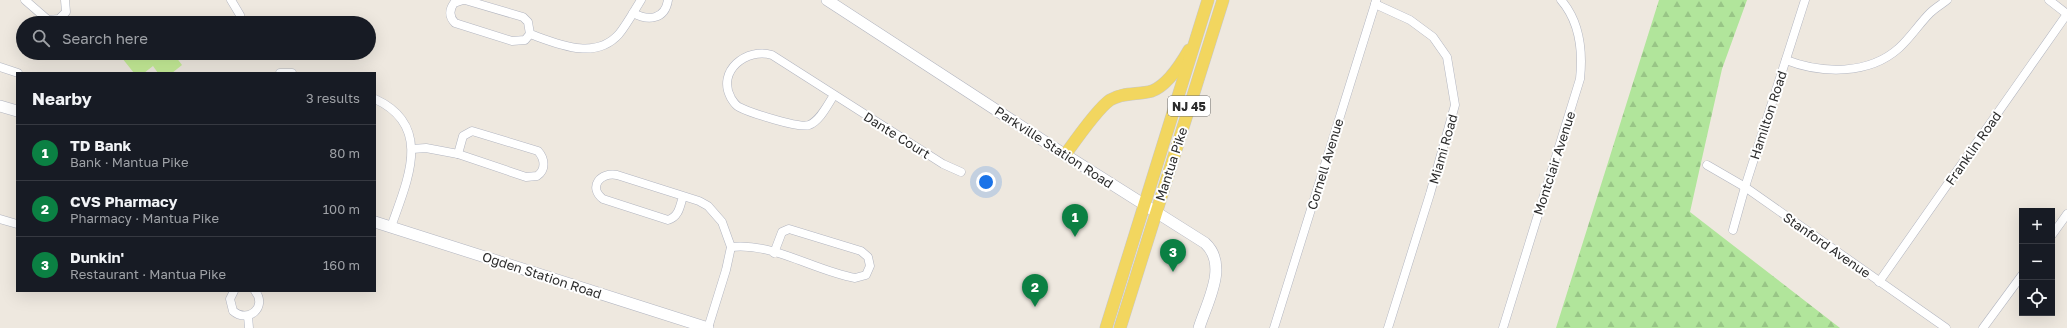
<!DOCTYPE html>
<html lang="en">
<head>
<meta charset="utf-8">
<style>
	body { margin:0; font-family:"Golos Text",sans-serif; background:#20242c; color:#f1f3f6 }
	.controls { position:absolute; right:12px; bottom:12px; display:grid; overflow:hidden; border-radius:0px; box-shadow:0 4px 16px #0002 }
	.controls button { width:36px; height:36px; display:grid; place-items:center; padding:0; border:0; border-bottom:1px solid #363941; background:#171b24; color:#f1f3f6; font:20px sans-serif }
	.you { position:absolute; left:986px; top:182px; width:14px; height:14px; margin:-10px; border:3px solid #fff; border-radius:50%; background:#1a73e8; box-shadow:0 0 0 6px #1a73e833 }
	.badge { display:grid; place-items:center; width:26px; height:26px; border-radius:50%; background:#0b8043; color:#fff; font-size:13px; font-weight:700 }
	.pin { position:absolute; translate:-50% -33px; filter:drop-shadow(0 1px 2px #0008) }
	.pin::after { content:''; position:absolute; top:21px; width:14px; height:12px; background:inherit; clip-path:polygon(0 0,100% 0,50% 100%) }
	.list { margin:0; padding:0; list-style:none }
	h2 { display:flex; justify-content:space-between; align-items:center; height:52px; margin:0; padding:0 16px; font-size:17px }
	h2 small { font-size:13px; font-weight:400; color:#9ea1a6 }
	.list li { display:grid; grid-template-columns:26px 1fr auto; gap:12px; align-items:center; box-sizing:border-box; height:56px; padding:0 16px; border-top:1px solid #363941 }
	.list b { display:block; font-size:15px; white-space:nowrap }
	.list p { margin:0; font-size:13px; white-space:nowrap; color:#9ea1a6 }
	.list em { font-size:13px; font-style:normal; color:#9ea1a6 }
	.icon { flex:none; width:22px; height:22px; fill:none; stroke:currentColor; stroke-width:2; stroke-linecap:round; stroke-linejoin:round }
	.map { position:relative; flex:none; width:2067px; height:328px; overflow:hidden }
	.search { position:absolute; background:#171b24; box-shadow:0 4px 16px #0002; left:16px; top:16px; width:360px; height:44px; display:flex; align-items:center; gap:10px; box-sizing:border-box; padding:0 14px; border-radius:22px; color:#9ea1a6; font-size:15px }
	.panel { position:absolute; background:#171b24; box-shadow:0 4px 16px #0002; left:16px; top:72px; width:360px; height:220px; border-radius:0px }
	.map>svg:first-child { display:block }
	.forest { fill:url(#forest-firs) }
	.pitch { fill:#c5ec97 }
	.lines { fill:none; stroke-linecap:round; stroke-linejoin:round }
	.street-casing { stroke:#b2b5c0; stroke-width:9 }
	.secondary-casing { stroke:#b2b5c0; stroke-width:12 }
	.primary-casing { stroke:#c8c8c8; stroke-width:13 }
	.street { stroke:#fff; stroke-width:8 }
	.secondary { stroke:#fff; stroke-width:11 }
	.primary { stroke:#f2d65f; stroke-width:12 }
	.labels { text-anchor:middle; dominant-baseline:central; stroke-width:4; stroke-linejoin:round; paint-order:stroke }
	.shield { fill:#fff; stroke:#6b6b6b; stroke-width:1 }
	.shield-label { font-size:12px; font-weight:bold; fill:#2c2c2c }
	.street-label { font-size:13px; fill:#2c2c2c; stroke:#fff }
</style>
</head>
<body>
<div class="map">
<svg width="2067" height="328" viewBox="0 0 2067 328">
	<defs>
		<pattern id="forest-firs" width="22" height="20" patternUnits="userSpaceOnUse"><rect width="22" height="20" fill="#b1e59b"/><path d="M5 1l3.5 6h-7zM16 11l3.5 6h-7z" fill="#98c586"/></pattern>
	</defs>
	<rect width="100%" height="100%" fill="#eee8df"/>
	<path class="forest" d="M1659,0H1747L1722,69L1690,212L1840,328H1556Z"/>
	<path class="pitch" d="M118,53H173L182,65L172,73H158L153,66L144,73H134Z"/>
	<g class="lines">
		<defs>
			<g id="street">
				<path d="M25,0L48,20L59,19L66,12L65,0"/>
				<path d="M231,0L240,15"/>
				<path d="M463,0L454,3C449,10 449,17 455,23L512,41L525,40L530,34L528,22L523,17L465,0"/>
				<path d="M2049,0L2067,14"/>
				<path d="M1375,4L1410,20L1433,37L1447,57L1455,105L1430,194L1388,328"/>
				<path d="M633,13C648,21 665,20 668,0"/>
				<path d="M530,34C558,44 595,61 619,34C627,24 634,11 641,0"/>
				<path d="M1786,60C1822,74 1869,75 1899,48C1911,37 1919,24 1930,13C1935,8 1942,4 1947,0"/>
				<path d="M0,67L18,73"/>
				<path d="M280,73H292"/>
				<path d="M834,95C828,104 820,121 809,125C800,129 748,112 739,107C735,105 733,101 731,98C716,71 747,47 772,55L943,164L961,172"/>
				<path d="M375,99C434,126 407,181 391,227"/>
				<path d="M472,131L538,151C545,159 546,170 537,176L526,177L458,154L463,136Z"/>
				<path d="M412,149L426,148L458,154"/>
				<path d="M1707,165L1745,187L1946,328"/>
				<path d="M683,196C680,206 679,217 668,220L603,199C588,187 600,172 617,175L699,201L708,206L722,222L731,247L726,270L708,328"/>
				<path d="M0,219L17,224"/>
				<path d="M1733,230L1745,187L1805,0"/>
				<path d="M2052,235L2067,214"/>
				<path d="M731,247C772,242 815,271 855,278L866,275L870,266L868,257L861,251L789,229L782,232L774,253"/>
				<path d="M1879,282L2067,14"/>
				<path d="M234,291L230,299L233,311C248,324 268,307 255,291"/>
				<path d="M248,316L249,328"/>
				<path d="M1274,328L1376,1"/>
				<path d="M1503,328L1580,79C1583,51 1580,22 1561,0"/>
				<path d="M1983,328L2022,275"/>
			</g>
			<g id="secondary">
				<path d="M827,0L1053,147L1205,243C1229,265 1207,302 1199,328"/>
				<path d="M0,106L17,111"/>
				<path d="M375,222L708,328"/>
			</g>
			<g id="primary">
				<path d="M1065,155C1075,141 1097,109 1110,100C1123,92 1139,95 1152,91C1168,85 1181,64 1189,50"/>
				<path d="M1106,328L1208,0"/>
				<path d="M1120,328L1223,0"/>
			</g>
		</defs>
		<use href="#street" class="street-casing"/>
		<use href="#secondary" class="secondary-casing"/>
		<use href="#primary" class="primary-casing"/>
		<use href="#street" class="street"/>
		<use href="#secondary" class="secondary"/>
		<use href="#primary" class="primary"/>
	</g>
	<g class="labels">
		<rect class="shield" x="1168" y="96" width="42" height="20" rx="3"/>
		<g class="shield-label">
			<text x="1189" y="106">NJ 45</text>
		</g>
		<g class="street-label">
			<text transform="translate(1768 115) rotate(-72)">Hamilton Road</text>
			<text transform="translate(897 135) rotate(32)">Dante Court</text>
			<text transform="translate(1054 147) rotate(33)">Parkville Station Road</text>
			<text transform="translate(1973 148) rotate(-55)">Franklin Road</text>
			<text transform="translate(1443 149) rotate(-74)">Miami Road</text>
			<text transform="translate(1554 163) rotate(-72)">Montclair Avenue</text>
			<text transform="translate(1171 164) rotate(-72)">Mantua Pike</text>
			<text transform="translate(1325 164) rotate(-73)">Cornell Avenue</text>
			<text transform="translate(1827 245) rotate(35)">Stanford Avenue</text>
			<text transform="translate(542 275) rotate(18)">Ogden Station Road</text>
		</g>
	</g>
</svg>
<div class="controls">
<button>+</button>
<button>−</button>
<button><svg class="icon" aria-label="locate" viewBox="0 0 24 24"><circle cx="12" cy="12" r="6"/><path d="M12 2v4M12 18v4M2 12h4M18 12h4"/></svg></button>
</div>
<div class="you"></div>
<div class="pin badge" style="left:1075px;top:237px">1</div>
<div class="pin badge" style="left:1035px;top:307px">2</div>
<div class="pin badge" style="left:1173px;top:272px">3</div>
<div class="search"><svg class="icon" aria-label="search" viewBox="0 0 24 24"><circle cx="10" cy="10" r="6"/><path d="M15 15l6 6"/></svg>Search here</div>
<section class="panel">
<h2>Nearby<small>3 results</small></h2>
<ul class="list">
<li><span class="badge">1</span><div><b>TD Bank</b><p>Bank · Mantua Pike</p></div><em>80 m</em></li>
<li><span class="badge">2</span><div><b>CVS Pharmacy</b><p>Pharmacy · Mantua Pike</p></div><em>100 m</em></li>
<li><span class="badge">3</span><div><b>Dunkin'</b><p>Restaurant · Mantua Pike</p></div><em>160 m</em></li>
</ul>
</section>
</div>
</body>
</html>
